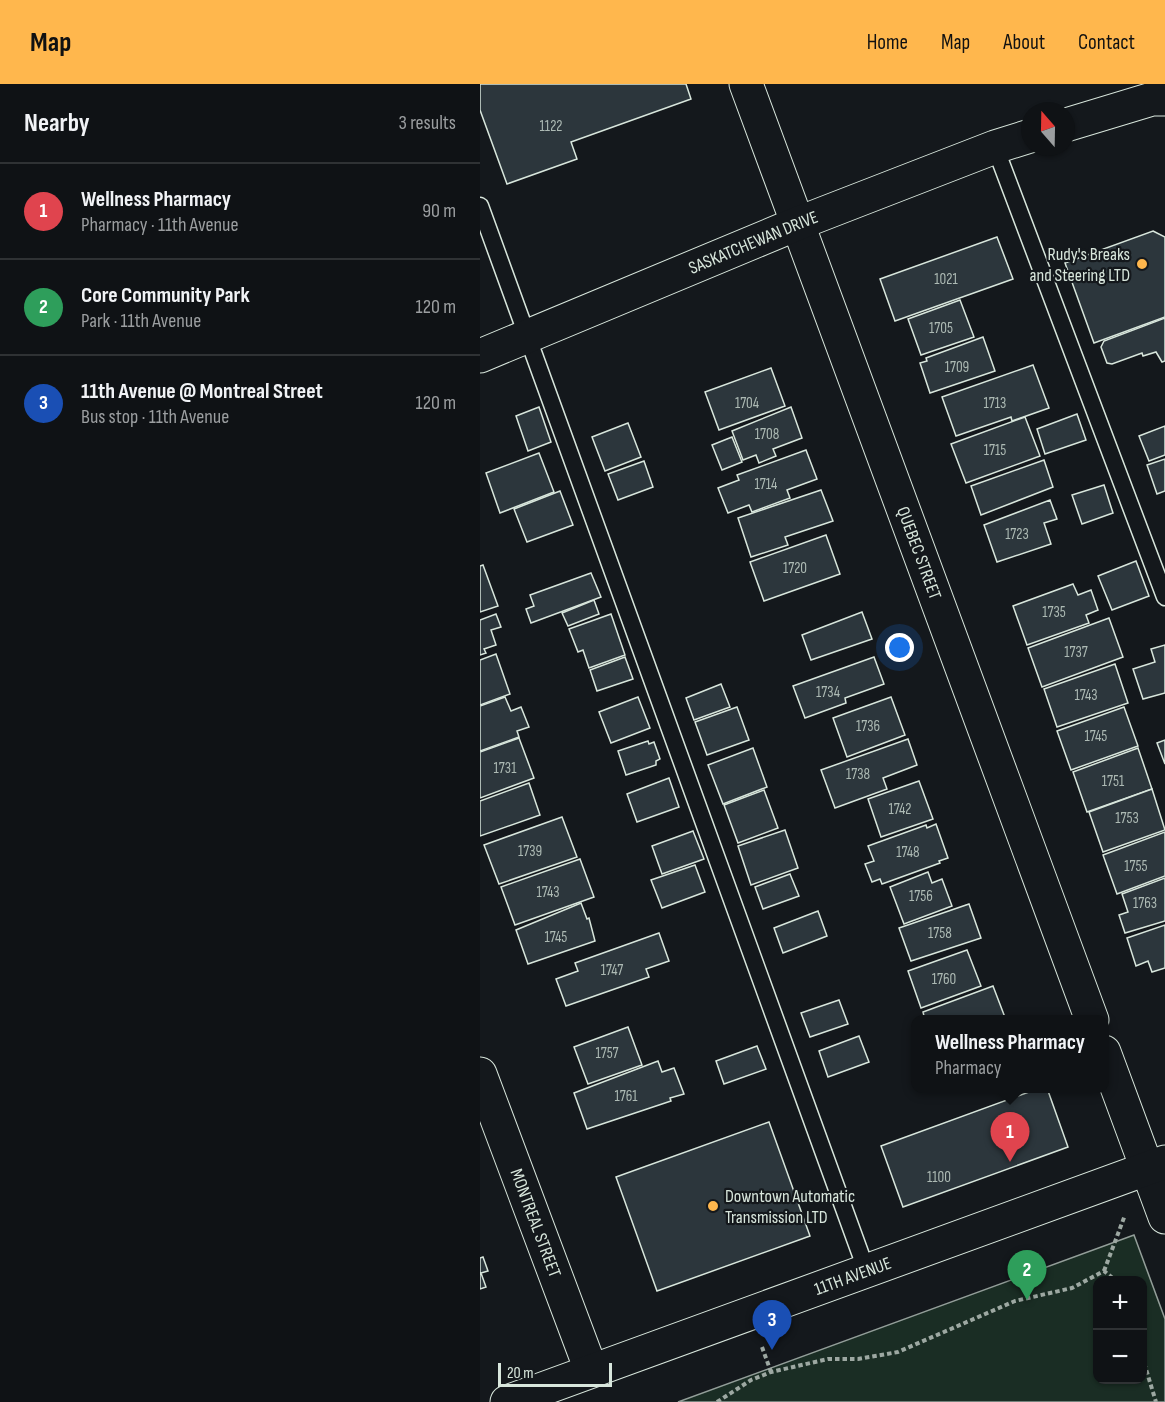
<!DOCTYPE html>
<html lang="en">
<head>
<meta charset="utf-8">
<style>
	body { margin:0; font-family:"Sofia Sans Condensed",sans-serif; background:#1d2022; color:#f1f3f6 }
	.controls { position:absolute; right:18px; bottom:18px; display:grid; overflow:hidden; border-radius:12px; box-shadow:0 2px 4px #0004 }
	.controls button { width:54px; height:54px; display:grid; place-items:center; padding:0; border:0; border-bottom:2px solid #2f3234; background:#0f1215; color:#f1f3f6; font:30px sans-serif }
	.compass { position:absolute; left:541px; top:18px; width:54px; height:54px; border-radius:50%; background:#0f1215; box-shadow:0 2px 4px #0004; rotate:340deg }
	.scale { position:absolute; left:18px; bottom:15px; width:114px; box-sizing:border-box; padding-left:6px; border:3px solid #d8e6dc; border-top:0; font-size:16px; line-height:21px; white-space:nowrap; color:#d8e6dc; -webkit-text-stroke:4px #14181c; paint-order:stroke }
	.you { position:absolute; left:420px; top:564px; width:21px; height:21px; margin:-15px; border:4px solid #fff; border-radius:50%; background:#1a73e8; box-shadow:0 0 0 9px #1a73e833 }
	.badge { display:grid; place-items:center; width:39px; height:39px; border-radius:50%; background:#ffb74d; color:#fff; font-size:20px; font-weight:700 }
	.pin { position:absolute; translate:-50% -50px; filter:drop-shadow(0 2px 3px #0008) }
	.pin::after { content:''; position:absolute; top:32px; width:21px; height:18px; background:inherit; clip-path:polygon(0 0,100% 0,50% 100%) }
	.popup { position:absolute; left:431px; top:931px; width:198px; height:78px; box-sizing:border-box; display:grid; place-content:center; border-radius:12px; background:#0f1215; filter:drop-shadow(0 2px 4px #0005); font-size:20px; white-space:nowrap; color:#9b9ea0 }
	.popup b { font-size:22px; color:#f1f3f6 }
	.popup::after { content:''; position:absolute; left:50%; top:100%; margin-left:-12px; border:12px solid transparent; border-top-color:#0f1215 }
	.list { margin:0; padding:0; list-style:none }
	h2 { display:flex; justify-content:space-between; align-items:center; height:78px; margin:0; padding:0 24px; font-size:26px }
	h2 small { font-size:20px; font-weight:400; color:#9b9ea0 }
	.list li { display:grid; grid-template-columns:39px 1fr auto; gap:18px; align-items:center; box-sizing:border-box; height:96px; padding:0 24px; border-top:2px solid #2f3234 }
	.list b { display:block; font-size:22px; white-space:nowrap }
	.list p { margin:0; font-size:20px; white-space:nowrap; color:#9b9ea0 }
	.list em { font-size:20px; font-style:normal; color:#9b9ea0 }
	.map { position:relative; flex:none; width:685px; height:1318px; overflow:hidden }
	header { display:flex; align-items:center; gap:36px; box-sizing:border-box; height:84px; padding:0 30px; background:#ffb74d; color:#111 }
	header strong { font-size:28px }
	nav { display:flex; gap:33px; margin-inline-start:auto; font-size:21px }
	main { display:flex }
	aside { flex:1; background:#0f1215 }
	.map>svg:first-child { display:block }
	.green { fill:#1a2d24; stroke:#939e99; stroke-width:1.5; fill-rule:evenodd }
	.building { fill:#2c363c; stroke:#d8e6dc; stroke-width:1.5 }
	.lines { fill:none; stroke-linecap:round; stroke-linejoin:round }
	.lane-casing { stroke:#d8e6dc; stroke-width:19 }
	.street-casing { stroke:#d8e6dc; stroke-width:35 }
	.secondary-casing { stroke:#d8e6dc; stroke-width:35 }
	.path { stroke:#9da8a2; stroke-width:4; stroke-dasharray:4.5 3; stroke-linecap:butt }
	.lane { stroke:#14181c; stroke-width:16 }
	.street { stroke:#14181c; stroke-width:33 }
	.secondary { stroke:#14181c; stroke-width:33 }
	.poi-dot { fill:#ffb74d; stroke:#14181c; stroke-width:2 }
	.labels { text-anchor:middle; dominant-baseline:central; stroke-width:4.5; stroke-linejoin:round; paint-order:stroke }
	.number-label { font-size:15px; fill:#adbab4 }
	.street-label { font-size:18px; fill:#d8e6dc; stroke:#14181c }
	.poi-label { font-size:18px; fill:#d8e6dc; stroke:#14181c; text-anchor:end }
</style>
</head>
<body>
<header>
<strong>Map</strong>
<nav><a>Home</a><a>Map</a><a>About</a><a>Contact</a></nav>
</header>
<main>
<aside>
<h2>Nearby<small>3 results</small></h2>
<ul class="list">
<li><span class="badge" style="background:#e0444e">1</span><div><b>Wellness Pharmacy</b><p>Pharmacy · 11th Avenue</p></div><em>90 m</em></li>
<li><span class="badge" style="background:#2e9e5b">2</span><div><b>Core Community Park</b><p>Park · 11th Avenue</p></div><em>120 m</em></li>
<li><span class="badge" style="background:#1a4fb4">3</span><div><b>11th Avenue @ Montreal Street</b><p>Bus stop · 11th Avenue</p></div><em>120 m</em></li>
</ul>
</aside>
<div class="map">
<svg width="685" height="1318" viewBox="0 0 685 1318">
	<rect width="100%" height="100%" fill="#14181c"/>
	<path class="green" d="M654,1151L685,1235V1318H198ZM618,1196H662V1296H618Z"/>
	<g class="building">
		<path d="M0,0H206L211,15L91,58L97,75L27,100L0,26Z"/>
		<path d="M673,147L685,153V233L614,259L585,179Z"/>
		<path d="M517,153L533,195L415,237L400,195Z"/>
		<path d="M480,216L494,253L441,271L428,235Z"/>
		<path d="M685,234V277L682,278L676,268L663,272L662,269L632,280L627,279L621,263L624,257Z"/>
		<path d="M503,253L515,287L450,309L440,279L447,277L446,274Z"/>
		<path d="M553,281L569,324L532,337L531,333L476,352L462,313Z"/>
		<path d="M291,284L305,322L239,346L225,308Z"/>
		<path d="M59,323L71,358L48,367L36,332Z"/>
		<path d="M311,323L322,354L293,365L296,372L279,379L276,371L263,376L252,347Z"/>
		<path d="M597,330L606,356L565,370L557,345Z"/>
		<path d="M545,333L560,372L486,399L471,360Z"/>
		<path d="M148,339L161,373L125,387L112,353Z"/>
		<path d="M685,342V371L669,377L659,352Z"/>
		<path d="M252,353L262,378L242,386L232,361Z"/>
		<path d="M326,366L337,395L307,406L310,414L272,428L269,421L248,429L238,404L259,396L257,391Z"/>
		<path d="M59,369L74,408L20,429L6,389Z"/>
		<path d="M685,375V407L677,410L667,381Z"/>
		<path d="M564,376L573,403L501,431L491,402Z"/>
		<path d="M164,377L173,403L138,416L128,390Z"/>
		<path d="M624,401L633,429L602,440L592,411Z"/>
		<path d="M341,406L353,437L305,453L308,461L271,473L258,434Z"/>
		<path d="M80,407L93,441L47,458L34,425Z"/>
		<path d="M570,416L577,435L564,439L571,460L517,478L504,441Z"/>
		<path d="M346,451L360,490L284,517L270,478Z"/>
		<path d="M656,477L669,512L632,526L618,492Z"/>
		<path d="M3,481L18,522L0,528V482Z"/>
		<path d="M111,489L121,513L51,539L46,525L54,522L50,511Z"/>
		<path d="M593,500L598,511L611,506L618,526L606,531L609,539L547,561L533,522Z"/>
		<path d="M114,516L119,530L88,542L82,529Z"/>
		<path d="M382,528L392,555L331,576L322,551Z"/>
		<path d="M16,530L21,543L11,546L16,561L4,565L6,569L0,571V536Z"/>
		<path d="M131,530L145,571L109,584L103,566L98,568L89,545Z"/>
		<path d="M629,534L643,573L562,603L548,564Z"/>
		<path d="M685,561V609L663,615L653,585L675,578L671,565Z"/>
		<path d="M16,570L30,610L0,621V576Z"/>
		<path d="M145,573L153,595L117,607L110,586Z"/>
		<path d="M394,573L404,600L365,614L366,619L325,634L313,602Z"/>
		<path d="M635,580L648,619L577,643L564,605Z"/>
		<path d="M241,600L250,623L214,636L206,614Z"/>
		<path d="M25,613L31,627L41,623L49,643L37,647L39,653L0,667V622Z"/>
		<path d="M158,613L170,644L131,659L119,628Z"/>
		<path d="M411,613L425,651L367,673L353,634Z"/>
		<path d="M257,623L269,656L227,671L215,638Z"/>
		<path d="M644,623L658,662L591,686L577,647Z"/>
		<path d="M39,654L54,694L0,714V668Z"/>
		<path d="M428,655L437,681L403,694L407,705L355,724L341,686Z"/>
		<path d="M685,656V680L677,659Z"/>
		<path d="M168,657L169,660L174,658L180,675L176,677V681L146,691L138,667Z"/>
		<path d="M273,664L287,703L243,720L228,681Z"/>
		<path d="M658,664L672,705L607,728L593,688Z"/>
		<path d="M189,694L199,723L157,738L147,710Z"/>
		<path d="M439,697L453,735L401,753L388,715Z"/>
		<path d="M49,699L60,731L0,752V717Z"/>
		<path d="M672,705L685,746L623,768L609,728Z"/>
		<path d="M284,706L298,744L258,759L244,721Z"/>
		<path d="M82,733L97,773L19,800L4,761Z"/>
		<path d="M456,740L468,774L459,777L460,779L402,800L400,795L392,798L385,780L394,777L388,762L446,741L447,744Z"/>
		<path d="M305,746L318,784L271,801L258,762Z"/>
		<path d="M213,747L224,775L182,790L172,762Z"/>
		<path d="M685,748V792L637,810L623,771Z"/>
		<path d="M100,775L114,813L35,841L21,803Z"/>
		<path d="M215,781L225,808L182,824L171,796Z"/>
		<path d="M448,788L452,799L462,795L472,822L424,840L410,803Z"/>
		<path d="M310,790L319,812L283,825L275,803Z"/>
		<path d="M685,794V837L645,849L639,831L648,828L642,810Z"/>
		<path d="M101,819L107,835L109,834L115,857L48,880L36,846Z"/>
		<path d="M489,820L501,854L431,877L419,844Z"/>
		<path d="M338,827L347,852L303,869L294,844Z"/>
		<path d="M685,841V884L672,888L668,877L656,882L647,854Z"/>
		<path d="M179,849L189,877L166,885L169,893L86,922L76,895L98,887L95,879Z"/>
		<path d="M487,866L501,902L441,924L428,887Z"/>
		<path d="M513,902L526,936H445L443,928Z"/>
		<path d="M359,916L368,940L330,953L321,929Z"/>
		<path d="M148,943L162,981L108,1000L94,963Z"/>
		<path d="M379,952L389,978L348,993L339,967Z"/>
		<path d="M277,962L286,985L244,1000L236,977Z"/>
		<path d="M178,977L182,988L194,984L204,1010L190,1014L191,1017L107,1045L94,1009Z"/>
		<path d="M560,1004H567L588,1063L423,1123L401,1062Z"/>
		<path d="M289,1038L330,1152L177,1207L136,1093Z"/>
		<path d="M3,1173L8,1187L1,1189L6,1203L0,1205V1174Z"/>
	</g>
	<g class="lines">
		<defs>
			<g id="lane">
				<path d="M515,63L685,513"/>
				<path d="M0,122L387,1188"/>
			</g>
			<g id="street">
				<path id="s1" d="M266,0L612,936"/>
				<path d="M624,968L685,1133"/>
				<path id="s2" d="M0,990L111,1286"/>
			</g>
			<g id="secondary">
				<path d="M586,41L672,15H685"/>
				<path id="s3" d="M0,272L319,139L515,63L550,52"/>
				<path id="s4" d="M27,1318L685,1078"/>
			</g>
		</defs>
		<use href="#lane" class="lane-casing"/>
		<use href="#street" class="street-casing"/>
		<use href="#secondary" class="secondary-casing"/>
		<g class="path">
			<path d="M624,1187L645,1131"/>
			<path d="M282,1263L291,1288"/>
			<path d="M662,1272L676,1318"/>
			<path d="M237,1318L271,1296L291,1288L348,1275H378L418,1268L535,1217L592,1204L624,1187L635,1196"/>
		</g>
		<use href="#lane" class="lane"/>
		<use href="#street" class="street"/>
		<use href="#secondary" class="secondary"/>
	</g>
	<g class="poi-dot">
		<circle cx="662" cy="180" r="6"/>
		<circle cx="233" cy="1122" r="6"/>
	</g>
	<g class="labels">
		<g class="number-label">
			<text x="71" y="42">1122</text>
			<text x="466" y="195">1021</text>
			<text x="461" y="244">1705</text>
			<text x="477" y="283">1709</text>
			<text x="267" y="319">1704</text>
			<text x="515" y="319">1713</text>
			<text x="287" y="350">1708</text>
			<text x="515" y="366">1715</text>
			<text x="286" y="400">1714</text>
			<text x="537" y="450">1723</text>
			<text x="315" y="484">1720</text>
			<text x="574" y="528">1735</text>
			<text x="596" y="568">1737</text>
			<text x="348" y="608">1734</text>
			<text x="606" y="611">1743</text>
			<text x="388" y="642">1736</text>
			<text x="616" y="652">1745</text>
			<text x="25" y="684">1731</text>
			<text x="378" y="690">1738</text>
			<text x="633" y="697">1751</text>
			<text x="420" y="725">1742</text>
			<text x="647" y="734">1753</text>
			<text x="50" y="767">1739</text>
			<text x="428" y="768">1748</text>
			<text x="656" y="782">1755</text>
			<text x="68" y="808">1743</text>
			<text x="441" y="812">1756</text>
			<text x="665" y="819">1763</text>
			<text x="460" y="849">1758</text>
			<text x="76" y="853">1745</text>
			<text x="132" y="886">1747</text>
			<text x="464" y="895">1760</text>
			<text x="127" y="969">1757</text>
			<text x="146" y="1012">1761</text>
			<text x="459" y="1093">1100</text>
		</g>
		<g class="street-label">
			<text stroke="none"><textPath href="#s3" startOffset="296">SASKATCHEWAN DRIVE</textPath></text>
			<text stroke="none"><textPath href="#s1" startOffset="500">QUEBEC STREET</textPath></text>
			<text stroke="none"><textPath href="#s2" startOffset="159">MONTREAL STREET</textPath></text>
			<text stroke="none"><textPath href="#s4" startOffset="368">11TH AVENUE</textPath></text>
		</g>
		<g class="poi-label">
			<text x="650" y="170">Rudy's Breaks<tspan x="650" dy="21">and Steering LTD</tspan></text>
			<text x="245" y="1112" text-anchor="start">Downtown Automatic<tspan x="245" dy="21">Transmission LTD</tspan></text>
		</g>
	</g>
</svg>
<div class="controls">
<button>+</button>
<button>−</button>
</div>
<svg class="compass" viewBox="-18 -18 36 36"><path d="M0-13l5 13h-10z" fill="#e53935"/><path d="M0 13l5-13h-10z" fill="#9b9ea0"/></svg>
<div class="scale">20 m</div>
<div class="you"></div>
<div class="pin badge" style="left:530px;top:1078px;background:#e0444e">1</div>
<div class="popup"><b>Wellness Pharmacy</b>Pharmacy</div>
<div class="pin badge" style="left:547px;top:1216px;background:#2e9e5b">2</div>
<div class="pin badge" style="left:292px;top:1266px;background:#1a4fb4">3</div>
</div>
</main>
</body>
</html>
